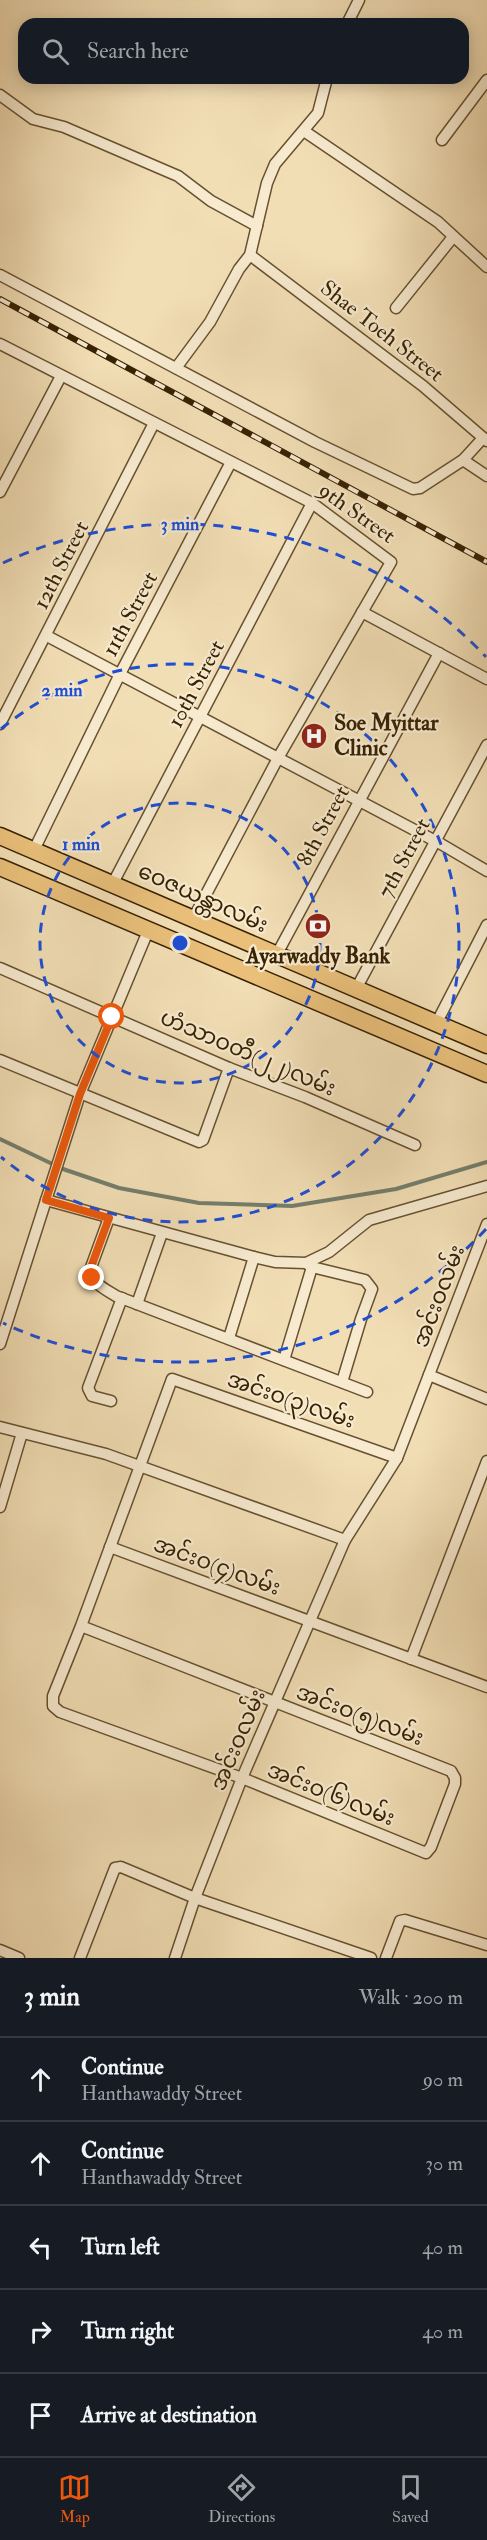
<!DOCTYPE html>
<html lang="en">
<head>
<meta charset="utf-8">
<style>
	body { margin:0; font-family:"IM FELL Double Pica","Noto Sans Myanmar",serif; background:#20242c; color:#f1f3f6 }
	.stop { position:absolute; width:18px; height:18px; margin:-14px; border:4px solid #ea580c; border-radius:50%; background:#fff }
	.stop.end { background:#ea580c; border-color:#fff; box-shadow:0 2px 6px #0008 }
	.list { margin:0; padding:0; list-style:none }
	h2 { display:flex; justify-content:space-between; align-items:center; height:78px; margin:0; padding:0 24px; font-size:26px }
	h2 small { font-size:20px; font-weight:400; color:#9ea1a6 }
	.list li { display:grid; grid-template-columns:39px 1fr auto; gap:18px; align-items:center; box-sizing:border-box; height:84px; padding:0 24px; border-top:2px solid #363941 }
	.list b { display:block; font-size:22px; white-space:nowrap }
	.list p { margin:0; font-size:20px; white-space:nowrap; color:#9ea1a6 }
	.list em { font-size:20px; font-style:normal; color:#9ea1a6 }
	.icon { flex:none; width:33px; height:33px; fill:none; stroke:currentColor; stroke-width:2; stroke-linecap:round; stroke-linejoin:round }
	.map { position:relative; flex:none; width:487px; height:1958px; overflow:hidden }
	.search { position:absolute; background:#171b24; box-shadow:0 3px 15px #0003; left:18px; right:18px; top:18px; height:66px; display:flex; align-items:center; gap:15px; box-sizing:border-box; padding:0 21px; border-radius:18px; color:#9ea1a6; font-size:22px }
	.sheet { height:498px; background:#171b24 }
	nav { display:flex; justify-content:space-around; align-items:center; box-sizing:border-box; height:84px; border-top:2px solid #363941; background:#171b24; font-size:16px; color:#9ea1a6 }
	nav a { display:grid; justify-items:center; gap:3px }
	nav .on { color:#ea580c }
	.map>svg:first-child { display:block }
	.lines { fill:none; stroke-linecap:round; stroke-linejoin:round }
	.stream { stroke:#747e6c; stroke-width:4 }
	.minor-casing { stroke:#665130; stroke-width:13 }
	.primary-casing { stroke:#372203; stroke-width:19 }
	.minor { stroke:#f7eacf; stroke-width:10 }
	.primary { stroke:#e9bf7a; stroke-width:16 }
	.rail-casing { stroke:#372203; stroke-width:6 }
	.rail { stroke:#f7eacf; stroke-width:4; stroke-dasharray:11; stroke-linecap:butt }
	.route { stroke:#ea580c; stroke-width:8 }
	.ring { fill:none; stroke:#1d4ed8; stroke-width:3; stroke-dasharray:10 8 }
	.labels { text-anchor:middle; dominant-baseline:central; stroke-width:4.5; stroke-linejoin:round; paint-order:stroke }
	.street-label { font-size:22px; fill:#372203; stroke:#f7eacf }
	.poi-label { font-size:22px; font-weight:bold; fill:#372203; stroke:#f7eacf; text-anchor:start }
	.centre { fill:#1d4ed8; stroke:#f7eacf; stroke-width:3 }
	.ring-label { font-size:18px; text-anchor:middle; font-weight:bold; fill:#1d4ed8; stroke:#f7eacf; stroke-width:4.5; stroke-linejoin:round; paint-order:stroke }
</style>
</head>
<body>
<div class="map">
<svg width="487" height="1958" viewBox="0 0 487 1958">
	<rect width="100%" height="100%" fill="#f2deb5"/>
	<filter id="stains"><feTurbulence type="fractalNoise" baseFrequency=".00333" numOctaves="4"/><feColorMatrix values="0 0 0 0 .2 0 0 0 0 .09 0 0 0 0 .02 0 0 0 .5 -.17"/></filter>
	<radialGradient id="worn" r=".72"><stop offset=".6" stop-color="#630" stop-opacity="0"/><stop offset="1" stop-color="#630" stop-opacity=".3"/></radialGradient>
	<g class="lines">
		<path class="stream" d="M0,1139L63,1169L119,1188L199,1203L292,1206L396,1189L487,1162"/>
		<defs>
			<g id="minor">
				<path d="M347,24L359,0"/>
				<path d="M0,95L33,119L64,127L178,176L211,201L257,226"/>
				<path d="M304,131L438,222L487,267"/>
				<path d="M442,140L487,80"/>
				<path d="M250,255L423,386L487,441"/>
				<path d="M0,275L315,442L413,489L420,488L463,460L483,438"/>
				<path d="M396,308L453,237"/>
				<path d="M0,344L312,503L391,562L278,758L193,919"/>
				<path d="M176,368L210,322L239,269L250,255L267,183L275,164L318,113L327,78"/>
				<path d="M463,460L487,476"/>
				<path d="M0,492L61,376"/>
				<path d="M362,612L487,679"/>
				<path d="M47,636L441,844L487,871"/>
				<path d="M0,724L154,423"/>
				<path d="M34,850L120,674L231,462"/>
				<path d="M113,883L312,503"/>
				<path d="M277,954L439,653"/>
				<path d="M0,968L229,1068L305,1097L415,1145"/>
				<path d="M356,989L487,745"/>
				<path d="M436,1024L487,925"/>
				<path d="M0,1060L199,1142L203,1140L229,1068"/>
				<path d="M46,1200L254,1257L275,1262L306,1263L329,1252L369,1220L487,1186"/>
				<path d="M109,1218L90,1270C93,1284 105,1289 116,1296L367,1392"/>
				<path d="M306,1263L312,1267L365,1280L372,1289L361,1319L342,1382"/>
				<path d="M137,1304L162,1233"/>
				<path d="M229,1338L254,1257"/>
				<path d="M0,1344L80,1094L148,931"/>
				<path d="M284,1360L312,1267"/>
				<path d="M429,1375L487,1399"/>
				<path d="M111,1401L92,1396L88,1388L122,1298"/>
				<path d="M0,1427L106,1454L345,1540"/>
				<path d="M0,1507L22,1433"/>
				<path d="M110,1547L487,1687"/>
				<path d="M81,1626L451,1771L455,1778V1784L431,1847L426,1853L242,1778L60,1712L53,1706V1696L81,1626L172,1379L397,1458"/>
				<path d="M411,1659L487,1461"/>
				<path d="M0,1950L19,1958"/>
				<path d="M80,1958L115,1868L121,1867L195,1898L371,1958"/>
				<path d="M175,1958L195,1898L242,1778L345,1540L397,1458L487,1224"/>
				<path d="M386,1958L400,1921L405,1920L487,1945"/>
			</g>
			<g id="primary">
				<path d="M0,836L487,1045"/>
				<path d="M0,867L487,1074"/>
			</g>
		</defs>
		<use href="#minor" class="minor-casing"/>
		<use href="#primary" class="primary-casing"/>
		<use href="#minor" class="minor"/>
		<use href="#primary" class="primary"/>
		<defs>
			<path id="rail" d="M0,299L487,562"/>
		</defs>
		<use href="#rail" class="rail-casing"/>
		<use href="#rail" class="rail"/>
	</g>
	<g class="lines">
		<path class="route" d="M92,1278L90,1270L109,1218L46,1200L80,1094L112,1017"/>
	</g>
	<g class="ring">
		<circle cx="180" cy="943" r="140"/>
		<path d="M1 729A279 279 0 1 1 1 1157"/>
		<path d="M486 1229A419 419 0 0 1 3 1323M3 563A419 419 0 0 1 486 657"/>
	</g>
	<defs>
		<symbol id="hospital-disc" viewBox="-11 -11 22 22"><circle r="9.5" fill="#8f2418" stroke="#f7eacf"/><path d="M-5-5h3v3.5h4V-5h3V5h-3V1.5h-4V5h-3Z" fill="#fff"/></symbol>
		<symbol id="bank-disc" viewBox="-11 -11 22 22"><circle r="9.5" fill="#8f2418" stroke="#f7eacf"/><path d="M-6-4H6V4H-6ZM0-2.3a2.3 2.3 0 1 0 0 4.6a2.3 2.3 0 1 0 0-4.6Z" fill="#fff"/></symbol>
	</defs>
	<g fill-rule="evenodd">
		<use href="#hospital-disc" x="299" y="721" width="30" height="30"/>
		<use href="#bank-disc" x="303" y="911" width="30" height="30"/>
	</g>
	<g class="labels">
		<g class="street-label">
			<text transform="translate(382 331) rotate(38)">Shae Toeh Street</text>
			<text transform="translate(357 513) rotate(35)">9th Street</text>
			<text transform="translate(61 565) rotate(-63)">12th Street</text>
			<text transform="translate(130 614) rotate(-62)">11th Street</text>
			<text transform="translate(196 684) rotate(-62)">10th Street</text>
			<text transform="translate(323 826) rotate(-62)">8th Street</text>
			<text transform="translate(404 858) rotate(-62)">7th Street</text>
			<text transform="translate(203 898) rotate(24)">ဝေဇယန္တာလမ်း</text>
			<text transform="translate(248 1053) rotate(23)">ဟံသာဝတီ(၂၂)လမ်း</text>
			<text transform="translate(439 1296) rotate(-69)">အင်းဝလမ်း</text>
			<text transform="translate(291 1400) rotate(19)">အင်းဝ(၃)လမ်း</text>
			<text transform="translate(217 1566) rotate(20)">အင်းဝ(၄)လမ်း</text>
			<text transform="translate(360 1715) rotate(21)">အင်းဝ(၅)လမ်း</text>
			<text transform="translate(238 1740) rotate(-67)">အင်းဝလမ်း</text>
			<text transform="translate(331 1794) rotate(22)">အင်းဝ(၆)လမ်း</text>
		</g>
		<g class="poi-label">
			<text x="334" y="723">Soe Myittar<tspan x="334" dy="25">Clinic</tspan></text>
			<text x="318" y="956" text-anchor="middle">Ayarwaddy Bank</text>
		</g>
	</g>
	<circle cx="180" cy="943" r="9" class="centre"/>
	<g class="ring-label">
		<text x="180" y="530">3 min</text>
		<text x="62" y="696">2 min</text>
		<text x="81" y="850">1 min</text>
	</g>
	<rect width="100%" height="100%" filter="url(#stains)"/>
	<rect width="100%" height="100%" fill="url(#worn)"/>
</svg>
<div class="stop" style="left:112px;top:1017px"></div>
<div class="stop end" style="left:92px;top:1278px"></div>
<div class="search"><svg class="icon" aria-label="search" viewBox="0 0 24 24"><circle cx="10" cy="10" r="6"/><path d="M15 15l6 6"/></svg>Search here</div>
</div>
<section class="sheet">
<h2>3 min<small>Walk · 200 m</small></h2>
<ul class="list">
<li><svg class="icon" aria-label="ahead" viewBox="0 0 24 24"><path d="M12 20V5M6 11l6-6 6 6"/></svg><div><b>Continue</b><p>Hanthawaddy Street</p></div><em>90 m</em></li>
<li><svg class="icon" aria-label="ahead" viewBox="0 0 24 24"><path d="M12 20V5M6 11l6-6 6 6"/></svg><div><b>Continue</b><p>Hanthawaddy Street</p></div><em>30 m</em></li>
<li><svg class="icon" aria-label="left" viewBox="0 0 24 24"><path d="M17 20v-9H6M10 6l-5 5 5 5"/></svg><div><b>Turn left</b></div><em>40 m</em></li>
<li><svg class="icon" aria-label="right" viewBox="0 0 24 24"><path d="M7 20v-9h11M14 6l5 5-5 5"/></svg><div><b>Turn right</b></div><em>40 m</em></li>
<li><svg class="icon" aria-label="arrive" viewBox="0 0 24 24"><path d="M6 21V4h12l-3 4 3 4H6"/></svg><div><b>Arrive at destination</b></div></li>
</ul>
</section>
<nav>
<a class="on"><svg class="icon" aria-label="map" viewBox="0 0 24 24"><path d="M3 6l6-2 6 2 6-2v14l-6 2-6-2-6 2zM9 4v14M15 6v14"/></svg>Map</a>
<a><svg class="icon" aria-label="directions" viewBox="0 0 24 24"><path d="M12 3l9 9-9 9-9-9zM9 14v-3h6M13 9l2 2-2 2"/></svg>Directions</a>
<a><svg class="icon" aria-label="saved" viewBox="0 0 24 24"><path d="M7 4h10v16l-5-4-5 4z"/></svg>Saved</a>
</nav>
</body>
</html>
